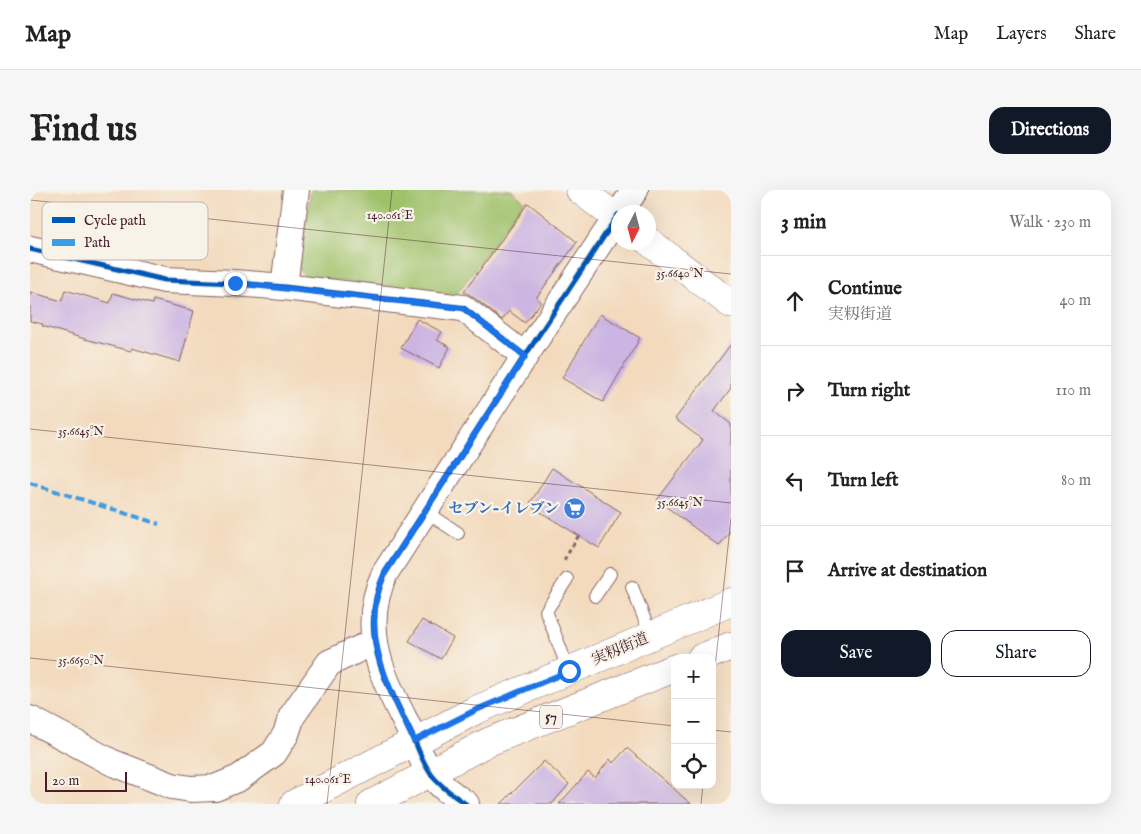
<!DOCTYPE html>
<html lang="en">
<head>
<meta charset="utf-8">
<style>
	body { margin:0; font-family:"IM FELL English","Noto Serif JP",serif; background:#f6f6f6; color:#222 }
	.controls { position:absolute; right:15px; bottom:15px; display:grid; overflow:hidden; border-radius:10px; box-shadow:0 5px 20px #0002 }
	.controls button { width:45px; height:45px; display:grid; place-items:center; padding:0; border:0; border-bottom:1px solid #e0e0e0; background:#fff; color:#222; font:25px sans-serif }
	.compass { position:absolute; left:581px; top:15px; width:45px; height:45px; border-radius:50%; background:#fff; box-shadow:0 5px 20px #0002; rotate:186deg }
	.scale { position:absolute; left:15px; bottom:12px; width:82px; box-sizing:border-box; padding-left:5px; border:2px solid #4a1f2b; border-top:0; font-size:14px; line-height:18px; white-space:nowrap; color:#4a1f2b; -webkit-text-stroke:4px #f7f3e8; paint-order:stroke }
	.stop { position:absolute; width:15px; height:15px; margin:-11px; border:4px solid #1a73e8; border-radius:50%; background:#fff }
	.stop.end { background:#1a73e8; border-color:#fff; box-shadow:0 1px 5px #0008 }
	.list { margin:0; padding:0; list-style:none }
	h2 { display:flex; justify-content:space-between; align-items:center; height:65px; margin:0; padding:0 20px; font-size:21px }
	h2 small { font-size:16px; font-weight:400; color:#767676 }
	.list li { display:grid; grid-template-columns:32px 1fr auto; gap:15px; align-items:center; box-sizing:border-box; height:90px; padding:0 20px; border-top:1px solid #e0e0e0 }
	.list b { display:block; font-size:19px; white-space:nowrap }
	.list p { margin:0; font-size:16px; white-space:nowrap; color:#767676 }
	.list em { font-size:16px; font-style:normal; color:#767676 }
	.actions { display:flex; gap:10px; padding:15px 20px }
	.actions a { flex:1; padding:11px 0; border:1px solid #111827; border-radius:15px; text-align:center; font-size:18px; color:#111827 }
	.actions .main { background:#111827; color:#fff }
	.icon { flex:none; width:28px; height:28px; fill:none; stroke:currentColor; stroke-width:2; stroke-linecap:round; stroke-linejoin:round }
	.map { position:relative; flex:none; width:701px; height:614px; overflow:hidden; border-radius:15px }
	header { display:flex; align-items:center; gap:30px; box-sizing:border-box; height:70px; padding:0 25px; background:#fff; border-bottom:1px solid #e0e0e0 }
	header strong { font-size:24px }
	nav { display:flex; gap:28px; margin-inline-start:auto; font-size:18px }
	.intro { display:flex; align-items:center; justify-content:space-between; box-sizing:border-box; height:120px; padding:0 30px }
	h1 { margin:0; font-size:35px }
	.button { padding:12px 22px; border-radius:15px; background:#111827; color:#fff; font-size:18px; font-weight:700 }
	main { display:flex; gap:30px; padding:0 30px }
	aside { flex:1; background:#fff; border-radius:15px; box-shadow:0 5px 20px #0002 }
	.map>svg:first-child { display:block }
	.green { fill:#9fc16a; stroke:#74704a }
	.building { fill:#ccb5e2 }
	.lines { fill:none; stroke-linecap:round; stroke-linejoin:round }
	.lane-casing { stroke:#85605e; stroke-width:14 }
	.street-casing { stroke:#85605e; stroke-width:28 }
	.secondary-casing { stroke:#85605e; stroke-width:29 }
	.primary-casing { stroke:#85605e; stroke-width:29 }
	.path { stroke:#85605e; stroke-width:3; stroke-dasharray:4 4; stroke-linecap:butt }
	.lane { stroke:#fff; stroke-width:12 }
	.street { stroke:#fff; stroke-width:26 }
	.secondary { stroke:#fff; stroke-width:28 }
	.primary { stroke:#fff; stroke-width:28 }
	.quiet { stroke:#409be1; stroke-width:4; stroke-dasharray:8 4; stroke-linecap:butt }
	.cycleway-casing { stroke:#f7f3e8; stroke-width:8 }
	.cycleway { stroke:#0057b8; stroke-width:5 }
	.route { stroke:#1a73e8; stroke-width:6 }
	.ticks { fill:none; stroke:#4a1f2b; stroke-width:1; stroke-opacity:0.45 }
	.labels { text-anchor:middle; dominant-baseline:central; stroke-width:4.5; stroke-linejoin:round; paint-order:stroke }
	.shield { fill:#f7f3e8; stroke:#7e5f64; stroke-width:1 }
	.shield-label { font-size:14px; font-weight:bold; fill:#4a1f2b }
	.shop-label { font-size:15px; font-weight:bold; fill:#366cbe; stroke:#f7f3e8; text-anchor:end }
	.street-label { font-size:15px; fill:#4a1f2b; stroke:#f7f3e8 }
	.key { fill:#f7f3e8; stroke:#c3b3af; stroke-width:1 }
	.key-label { font-size:14px; fill:#4a1f2b }
	.ticks-label { font-size:12px; text-anchor:middle; fill:#4a1f2b; stroke:#f7f3e8; stroke-width:4.5; stroke-linejoin:round; paint-order:stroke }
</style>
</head>
<body>
<header>
<strong>Map</strong>
<nav><a>Map</a><a>Layers</a><a>Share</a></nav>
</header>
<div class="intro"><h1>Find us</h1><a class="button">Directions</a></div>
<main>
<div class="map">
<svg width="701" height="614" viewBox="0 0 701 614">
	<rect width="100%" height="100%" fill="#f7f3e8"/>
	<filter id="ink" filterUnits="userSpaceOnUse"><feTurbulence type="fractalNoise" baseFrequency=".02" numOctaves="2"/><feDisplacementMap in="SourceGraphic" scale="10" xChannelSelector="R" yChannelSelector="G"/><feConvolveMatrix kernelMatrix="1 2 1 2 8 2 1 2 1" color-interpolation-filters="sRGB"/></filter>
	<filter id="wash" filterUnits="userSpaceOnUse"><feTurbulence type="fractalNoise" baseFrequency=".0096" numOctaves="4" result="noise"/><feDisplacementMap in="SourceGraphic" scale="20" xChannelSelector="R" yChannelSelector="G"/><feGaussianBlur stdDeviation="1.12" result="paint"/><feColorMatrix in="noise" values="0 0 0 0 0 0 0 0 0 0 0 0 0 0 0 0 0 1.4 0 .05"/><feComposite in="paint" operator="in"/></filter>
	<g filter="url(#wash)">
		<rect width="100%" height="100%" fill="#f3dabd"/>
		<path class="green" d="M281,0H481L494,11L426,105L276,87L268,79Z"/>
		<g id="blocks">
			<g class="building">
				<path d="M498,13L547,52L506,108L511,112L495,133L479,121L472,130L442,106L434,102Z"/>
				<path d="M35,100L80,113L83,103L122,114L123,110L164,121L150,172L102,158L101,161L55,149L12,136L13,134L0,131V102L32,111Z"/>
				<path d="M570,124L610,148L573,212L532,188Z"/>
				<path d="M387,129L412,142L407,150L420,157L409,178L371,158Z"/>
				<path d="M701,154V198L684,221L701,234V340L689,356L627,310L673,250L645,229Z"/>
				<path d="M522,278L591,322L569,358L499,315Z"/>
				<path d="M392,430L423,448L411,469L379,451Z"/>
				<path d="M597,558L661,614H529L558,582L565,588L580,569L583,573Z"/>
				<path d="M514,571L539,594L522,614H471Z"/>
			</g>
		</g>
	</g>
	<g filter="url(#ink)">
		<use href="#blocks" fill-opacity="0" stroke="#85605e" stroke-width="1"/>
		<g class="lines">
			<defs>
				<g id="lane">
					<path d="M395,321L428,343"/>
					<path d="M537,389L516,421L539,481"/>
					<path d="M602,397L621,446"/>
					<path d="M565,406L580,384"/>
				</g>
				<g id="street">
					<path d="M590,22L605,0"/>
					<path d="M0,59L135,90L205,93L254,97L433,118L495,166"/>
					<path d="M254,97L266,0"/>
					<path d="M0,529L81,572L142,596L161,599L185,598L209,588L244,563L256,544L262,526L299,473L344,452"/>
					<path d="M436,614C425,607 405,592 399,581C391,569 387,555 381,543C366,512 346,478 344,443C342,422 346,402 355,383L495,166L588,25"/>
				</g>
				<g id="secondary">
					<path d="M550,0L588,29"/>
					<path d="M618,51L701,114"/>
				</g>
				<g id="primary">
					<path d="M671,468L701,456"/>
					<path d="M264,614L446,520L701,412"/>
					<path d="M341,614L458,552L645,478"/>
				</g>
			</defs>
			<use href="#lane" class="lane-casing"/>
			<use href="#street" class="street-casing"/>
			<use href="#secondary" class="secondary-casing"/>
			<use href="#primary" class="primary-casing"/>
			<path class="path" d="M534,370L549,345"/>
			<use href="#lane" class="lane"/>
			<use href="#street" class="street"/>
			<use href="#secondary" class="secondary"/>
			<use href="#primary" class="primary"/>
			<path class="quiet" d="M0,293L129,334"/>
			<defs>
				<g id="cycleway">
					<path d="M0,59L135,90L205,93L254,97L433,118L495,166"/>
					<path d="M436,614C425,607 405,592 399,581C391,569 387,555 381,543C366,512 346,478 344,443C342,422 346,402 355,383L495,166L588,25"/>
				</g>
			</defs>
			<use href="#cycleway" class="cycleway-casing"/>
			<use href="#cycleway" class="cycleway"/>
		</g>
	</g>
	<g class="lines" filter="url(#ink)">
		<path class="route" d="M205,93L433,118L495,166L355,383C327,443 359,496 384,551L446,520L539,481"/>
	</g>
	<path class="ticks" d="M0,10L701,84M0,239L701,313M0,468L645,536M682,506L701,328M682,540L701,542M297,614L362,0M671,614L673,595"/>
	<defs>
		<symbol id="supermarket-disc" viewBox="-11 -11 22 22"><circle r="9.5" fill="#3f7fe0" stroke="#f7f3e8"/><path d="M-6-5.5h2.5l.6 2H6L4.5 2H-2.5L-4.4-4H-6ZM-1.5 3.2a1.3 1.3 0 1 0 .1 0ZM3 3.2a1.3 1.3 0 1 0 .1 0Z" fill="#fff"/></symbol>
	</defs>
	<g fill-rule="evenodd">
		<use href="#supermarket-disc" x="532" y="306" width="25" height="25"/>
	</g>
	<g class="labels">
		<rect class="shield" x="510" y="515.5" width="22" height="23" rx="4"/>
		<g class="shield-label">
			<text x="521" y="527">57</text>
		</g>
		<g class="shop-label">
			<text x="529" y="318">セブン-イレブン</text>
		</g>
		<g class="street-label">
			<text transform="translate(590 459) rotate(-23)">実籾街道</text>
		</g>
	</g>
	<rect x="12" y="12" width="166" height="58" rx="8" class="key"/>
	<rect x="22" y="27" width="23" height="6" fill="#0057b8"/>
	<rect x="22" y="49" width="23" height="7" fill="#409be1"/>
	<g class="key-label">
		<text x="54" y="35">Cycle path</text>
		<text x="54" y="57">Path</text>
	</g>
	<g class="ticks-label">
		<text x="360" y="29">140.061°E</text>
		<text x="650" y="87">35.6640°N</text>
		<text x="51" y="245">35.6645°N</text>
		<text x="650" y="316">35.6645°N</text>
		<text x="51" y="474">35.6650°N</text>
		<text x="298" y="593">140.061°E</text>
	</g>
</svg>
<div class="controls">
<button>+</button>
<button>−</button>
<button><svg class="icon" aria-label="locate" viewBox="0 0 24 24"><circle cx="12" cy="12" r="6"/><path d="M12 2v4M12 18v4M2 12h4M18 12h4"/></svg></button>
</div>
<svg class="compass" viewBox="-18 -18 36 36"><path d="M0-13l5 13h-10z" fill="#e53935"/><path d="M0 13l5-13h-10z" fill="#767676"/></svg>
<div class="scale">20 m</div>
<div class="stop" style="left:539px;top:481px"></div>
<div class="stop end" style="left:205px;top:93px"></div>
</div>
<aside>
<h2>3 min<small>Walk · 230 m</small></h2>
<ul class="list">
<li><svg class="icon" aria-label="ahead" viewBox="0 0 24 24"><path d="M12 20V5M6 11l6-6 6 6"/></svg><div><b>Continue</b><p>実籾街道</p></div><em>40 m</em></li>
<li><svg class="icon" aria-label="right" viewBox="0 0 24 24"><path d="M7 20v-9h11M14 6l5 5-5 5"/></svg><div><b>Turn right</b></div><em>110 m</em></li>
<li><svg class="icon" aria-label="left" viewBox="0 0 24 24"><path d="M17 20v-9H6M10 6l-5 5 5 5"/></svg><div><b>Turn left</b></div><em>80 m</em></li>
<li><svg class="icon" aria-label="arrive" viewBox="0 0 24 24"><path d="M6 21V4h12l-3 4 3 4H6"/></svg><div><b>Arrive at destination</b></div></li>
</ul>
<div class="actions"><a class="main">Save</a><a>Share</a></div>
</aside>
</main>
</body>
</html>
